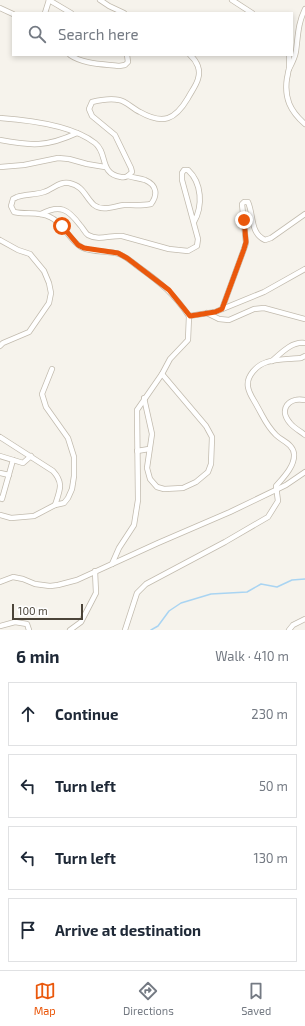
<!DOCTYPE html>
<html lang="en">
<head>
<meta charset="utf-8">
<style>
	body { margin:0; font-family:"Exo 2",sans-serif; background:#f2f2f3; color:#1f2937 }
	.scale { position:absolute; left:12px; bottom:10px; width:71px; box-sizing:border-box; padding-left:4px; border:2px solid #4b4439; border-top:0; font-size:11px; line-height:14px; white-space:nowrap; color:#4b4439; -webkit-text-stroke:3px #fff; paint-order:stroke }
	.stop { position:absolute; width:12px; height:12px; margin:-9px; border:3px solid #ea580c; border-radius:50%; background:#fff }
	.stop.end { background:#ea580c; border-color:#fff; box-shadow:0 1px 4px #0008 }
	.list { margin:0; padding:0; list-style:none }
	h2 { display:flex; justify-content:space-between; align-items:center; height:52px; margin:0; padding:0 16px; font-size:17px }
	h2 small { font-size:13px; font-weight:400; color:#747a83 }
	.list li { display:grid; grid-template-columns:26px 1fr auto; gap:12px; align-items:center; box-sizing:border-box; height:64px; margin:0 8px 8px; padding:0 8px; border:1px solid #e0e1e3; border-radius:0px }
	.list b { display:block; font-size:15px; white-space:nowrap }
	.list em { font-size:13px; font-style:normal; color:#747a83 }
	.icon { flex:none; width:22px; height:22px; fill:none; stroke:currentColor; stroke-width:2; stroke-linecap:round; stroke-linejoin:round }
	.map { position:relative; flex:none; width:305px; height:630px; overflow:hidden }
	.search { position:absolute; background:#fff; box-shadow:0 2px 6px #0003; left:12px; right:12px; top:12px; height:44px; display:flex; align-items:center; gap:10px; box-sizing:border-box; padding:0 14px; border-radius:0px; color:#747a83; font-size:15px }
	.sheet { height:340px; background:#fff }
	nav { display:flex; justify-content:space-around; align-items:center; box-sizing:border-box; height:56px; border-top:1px solid #e0e1e3; background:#fff; font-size:11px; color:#747a83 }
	nav a { display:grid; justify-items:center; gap:2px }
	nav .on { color:#ea580c }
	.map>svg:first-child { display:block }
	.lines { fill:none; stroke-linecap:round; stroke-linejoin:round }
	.stream { stroke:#a9d4f2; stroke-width:1.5 }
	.minor-casing { stroke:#c2bbae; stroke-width:6 }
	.minor { stroke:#fff; stroke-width:4.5 }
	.route { stroke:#ea580c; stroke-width:5 }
</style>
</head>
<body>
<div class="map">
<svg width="305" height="630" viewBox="0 0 305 630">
	<rect width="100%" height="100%" fill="#f6f3ec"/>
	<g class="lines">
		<path class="stream" d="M151,630L158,626L169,611L181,603L211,594L247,592L261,584L277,587L292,580L305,579"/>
		<defs>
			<g id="minor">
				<path d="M49,0L71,13"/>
				<path d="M100,0L109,6L124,13"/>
				<path d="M232,0L252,13"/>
				<path d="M0,8L13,14"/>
				<path d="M305,9C298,23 298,36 296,51C295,58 292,63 289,69C288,71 288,75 287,78C284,98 290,111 305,124"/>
				<path d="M45,13L49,0"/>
				<path d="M70,55C83,64 103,64 119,66L125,65L128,62L127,55"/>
				<path d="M289,55V69"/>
				<path d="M0,118C28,120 72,125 95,143C108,153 99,174 121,177C126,178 128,176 132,172L131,168L115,135L92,116L89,109L92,102C100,100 110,98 119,100C126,101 133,109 140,112C163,125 175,120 188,98C191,92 196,86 198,79C201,70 197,61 190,55"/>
				<path d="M0,140C31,146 47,147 77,133"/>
				<path d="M0,167L24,165L58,158L69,159L87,164L105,167"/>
				<path d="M41,214C60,204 68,209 80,225C83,228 85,233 88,235C99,241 110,235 122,236L169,249L188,251L197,246L198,239L182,180V173L184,170H188C202,183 203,206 194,222"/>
				<path d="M0,240L18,250L30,254L44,271L49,283L51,293L49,303L29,332L3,343L0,346"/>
				<path d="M222,309L244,249L246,243L242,204L244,202H248C254,216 250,233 265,240L271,238L305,214"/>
				<path d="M207,313L219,319L229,320L254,309L264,308L305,319"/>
				<path d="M189,316L215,312L264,292L305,269"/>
				<path d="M272,361C281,353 292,341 305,343"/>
				<path d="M144,398L152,434L147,468L150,479L157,487L164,489L183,488L196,482L208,472L211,464L212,437L206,426L162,374"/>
				<path d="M305,400C289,397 278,409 290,423C294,428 300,431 305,435"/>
				<path d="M0,437L53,471C64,483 60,490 55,505"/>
				<path d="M137,451L149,449"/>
				<path d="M0,456L23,463L31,456"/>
				<path d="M0,473L9,475"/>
				<path d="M0,498L2,499L13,460"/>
				<path d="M0,515L11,518L34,516L55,505L64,503L68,498L72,489L74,476V457L68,438L46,407L42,394L52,369"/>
				<path d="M112,564L119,548L134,525L138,500L137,410L162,374L170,359L188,340L189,316C174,294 161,283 140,268C133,263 127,257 119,254C108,250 94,253 83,248C70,242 64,223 50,217C39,211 25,215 14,212L11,206L13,199L17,197C26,194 35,195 44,192C53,189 60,181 69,183C84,186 85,197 94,205C103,212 114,206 124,205C133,205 142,206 151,204C158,195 157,185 145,180C139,178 134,178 128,176"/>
				<path d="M0,582L13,577L23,579L35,584L50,586L58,585L77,580L158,543L230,512L286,485L305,472"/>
				<path d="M0,626L15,622L27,624L29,630"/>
				<path d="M70,630L81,622L96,593L95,571"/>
				<path d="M125,630L137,593L146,584L225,542L268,517L278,501L276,486C283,478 295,466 294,454C293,444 282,441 276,435C266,425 264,418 257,406C254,400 249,394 248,387C246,376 257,365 267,362C275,359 292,359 301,358L305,356"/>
				<path d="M289,630L293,625L305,619"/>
			</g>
		</defs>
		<use href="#minor" class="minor-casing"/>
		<use href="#minor" class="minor"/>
	</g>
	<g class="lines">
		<path class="route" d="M62,226L78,245L84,248L118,253L127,258L169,290L190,316L215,312L222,309L244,249L246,242L244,220"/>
	</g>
</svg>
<div class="scale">100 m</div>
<div class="stop" style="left:62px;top:226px"></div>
<div class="stop end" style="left:244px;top:220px"></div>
<div class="search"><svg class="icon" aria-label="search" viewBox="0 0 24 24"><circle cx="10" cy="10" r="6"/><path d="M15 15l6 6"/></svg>Search here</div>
</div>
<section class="sheet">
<h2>6 min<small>Walk · 410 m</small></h2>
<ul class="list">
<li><svg class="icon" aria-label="ahead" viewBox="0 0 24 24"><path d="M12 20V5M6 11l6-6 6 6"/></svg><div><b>Continue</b></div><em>230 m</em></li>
<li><svg class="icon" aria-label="left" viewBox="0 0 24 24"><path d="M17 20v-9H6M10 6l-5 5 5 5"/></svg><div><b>Turn left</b></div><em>50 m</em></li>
<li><svg class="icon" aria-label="left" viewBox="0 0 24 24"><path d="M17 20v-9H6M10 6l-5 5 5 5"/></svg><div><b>Turn left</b></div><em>130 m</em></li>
<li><svg class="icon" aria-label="arrive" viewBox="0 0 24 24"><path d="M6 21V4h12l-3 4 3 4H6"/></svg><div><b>Arrive at destination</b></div></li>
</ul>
</section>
<nav>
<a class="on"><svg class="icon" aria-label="map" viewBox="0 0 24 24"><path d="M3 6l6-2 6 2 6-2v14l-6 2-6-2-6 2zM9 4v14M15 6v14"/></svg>Map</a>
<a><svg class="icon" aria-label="directions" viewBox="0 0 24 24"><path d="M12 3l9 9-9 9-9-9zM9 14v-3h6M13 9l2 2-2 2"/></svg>Directions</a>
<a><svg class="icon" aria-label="saved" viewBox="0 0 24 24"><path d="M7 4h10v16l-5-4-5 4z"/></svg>Saved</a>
</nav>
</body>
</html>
